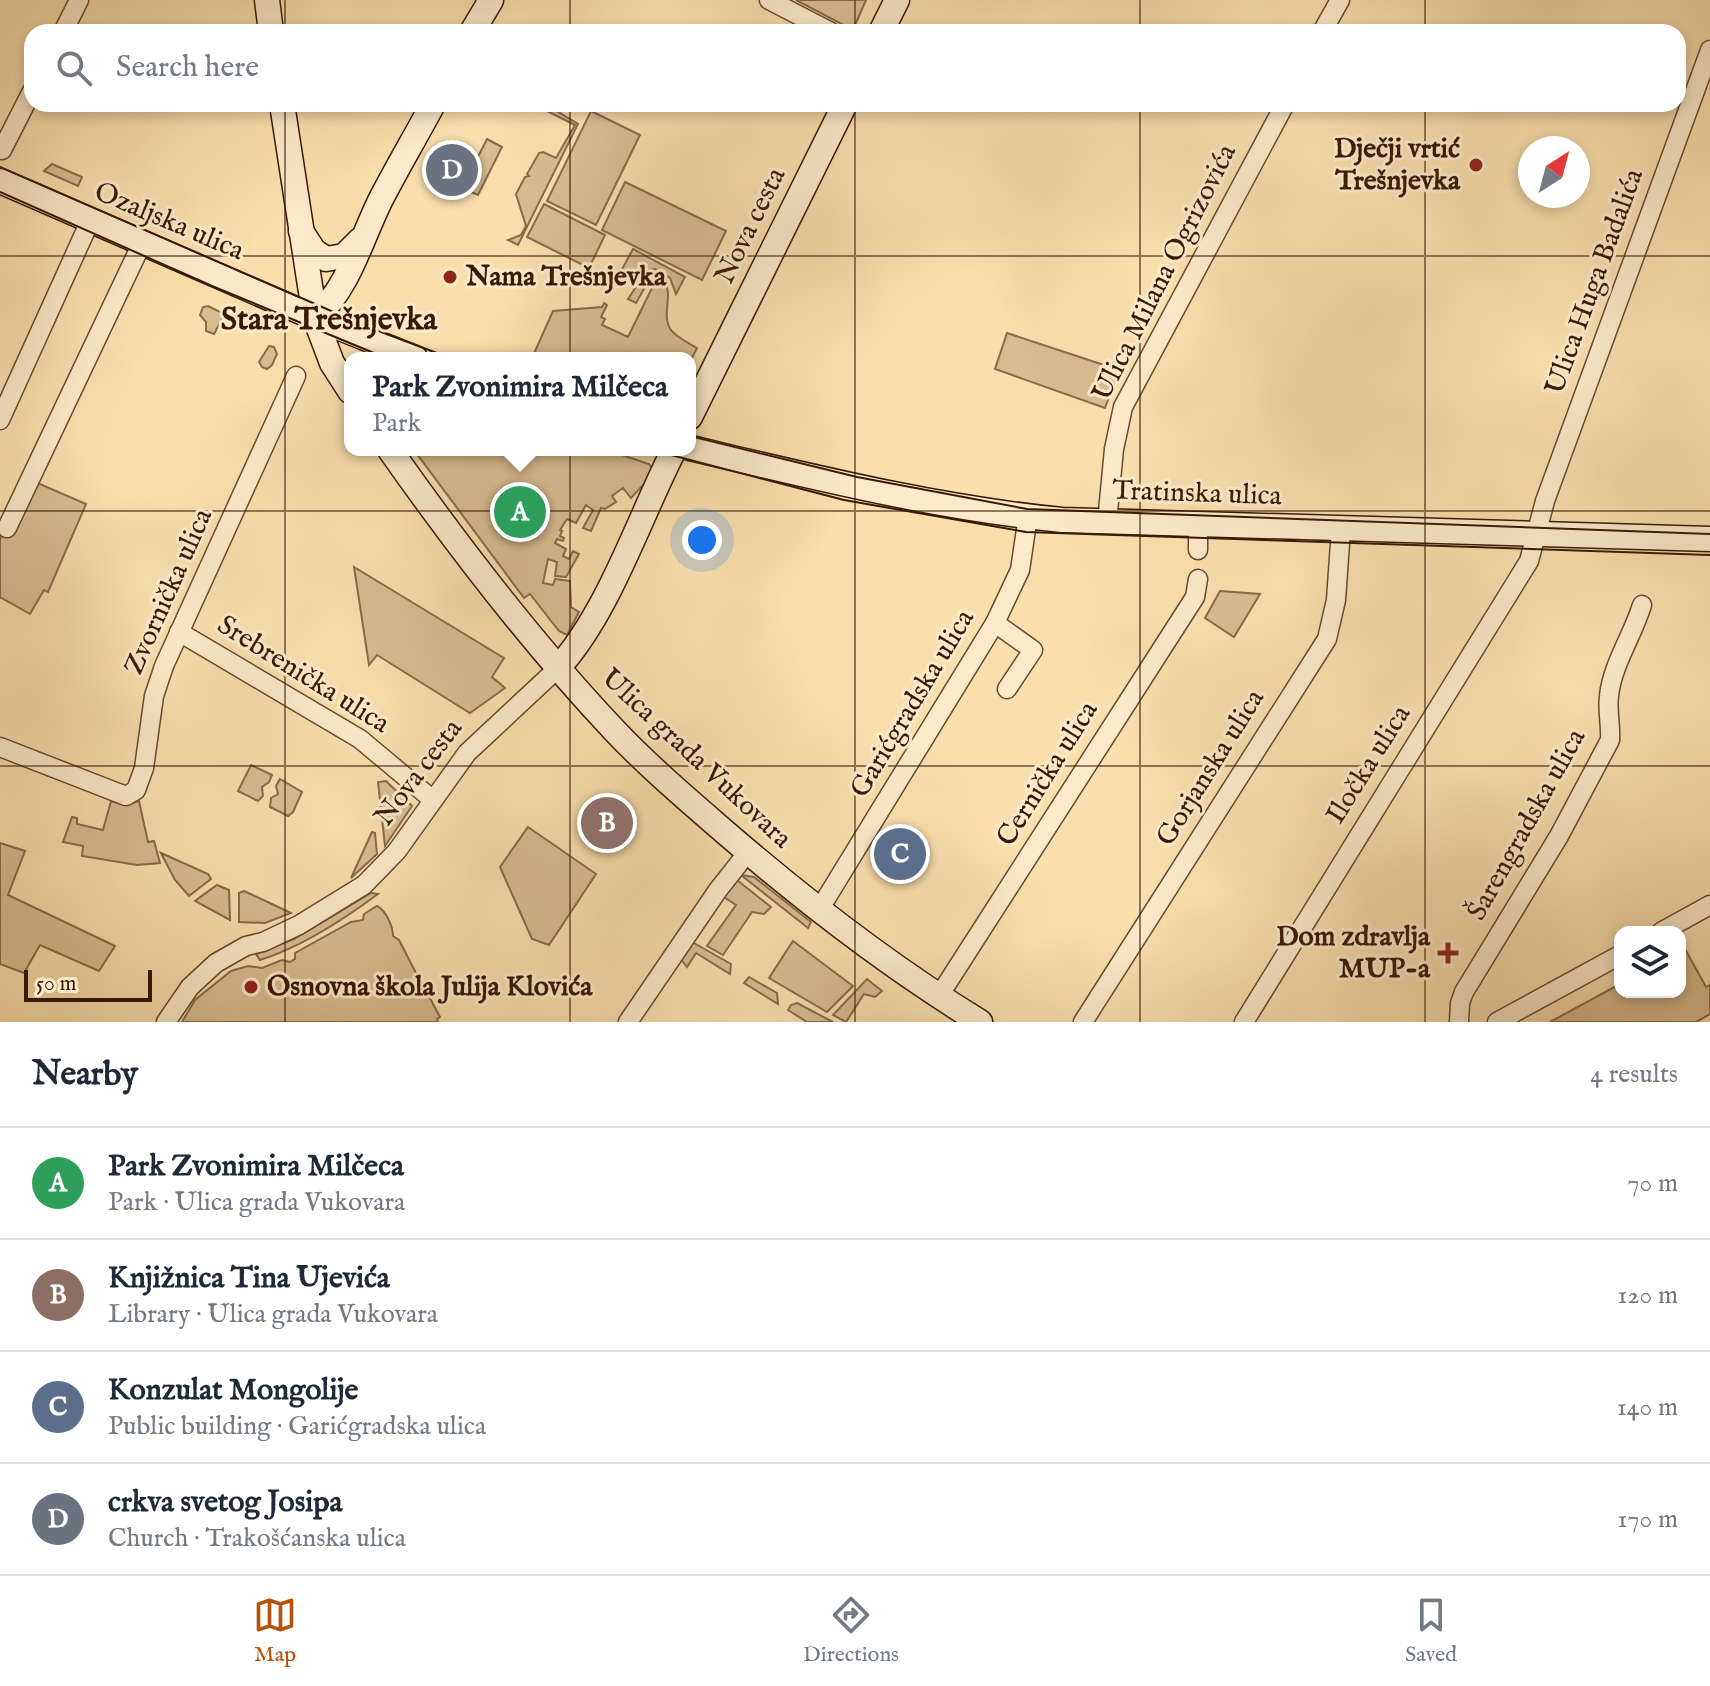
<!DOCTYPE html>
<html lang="en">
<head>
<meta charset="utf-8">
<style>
	body { margin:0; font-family:"IM FELL English",serif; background:#f6f6f7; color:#1f2937 }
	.controls { position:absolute; right:24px; bottom:24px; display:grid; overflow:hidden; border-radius:16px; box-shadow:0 4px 12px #0003 }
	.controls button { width:72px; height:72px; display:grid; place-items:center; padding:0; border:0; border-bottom:2px solid #e0e1e3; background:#fff; color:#1f2937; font:40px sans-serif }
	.compass { position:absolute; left:1518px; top:136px; width:72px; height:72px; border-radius:50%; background:#fff; box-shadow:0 4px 12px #0003; rotate:36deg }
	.scale { position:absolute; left:24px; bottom:20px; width:128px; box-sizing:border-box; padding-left:8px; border:4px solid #381904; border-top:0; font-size:22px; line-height:28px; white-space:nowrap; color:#381904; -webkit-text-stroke:6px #fbeaca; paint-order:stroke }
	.you { position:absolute; left:702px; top:540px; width:28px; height:28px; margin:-20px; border:6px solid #fff; border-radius:50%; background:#1a73e8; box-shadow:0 0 0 12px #1a73e833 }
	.badge { display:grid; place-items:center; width:52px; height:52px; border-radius:50%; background:#b45309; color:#fff; font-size:26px; font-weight:700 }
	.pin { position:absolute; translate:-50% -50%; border:4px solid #fff; box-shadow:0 2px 8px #0006 }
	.popup { position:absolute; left:344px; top:352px; width:352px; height:104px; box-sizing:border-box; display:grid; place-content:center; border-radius:16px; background:#fff; filter:drop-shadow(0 2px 6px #0005); font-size:26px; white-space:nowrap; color:#747a83 }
	.popup b { font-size:30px; color:#1f2937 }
	.popup::after { content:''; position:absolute; left:50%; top:100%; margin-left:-16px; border:16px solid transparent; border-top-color:#fff }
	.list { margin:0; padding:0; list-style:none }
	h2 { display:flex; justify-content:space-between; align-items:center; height:104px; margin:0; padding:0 32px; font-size:34px }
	h2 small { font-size:26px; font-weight:400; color:#747a83 }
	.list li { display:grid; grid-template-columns:52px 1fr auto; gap:24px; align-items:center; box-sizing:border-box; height:112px; padding:0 32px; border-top:2px solid #e0e1e3 }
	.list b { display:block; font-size:30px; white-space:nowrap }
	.list p { margin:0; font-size:26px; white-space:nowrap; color:#747a83 }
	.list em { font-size:26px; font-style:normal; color:#747a83 }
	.icon { flex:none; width:44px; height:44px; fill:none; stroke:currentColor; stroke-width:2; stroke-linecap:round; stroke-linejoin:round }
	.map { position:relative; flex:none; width:1710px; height:1022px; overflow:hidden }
	.search { position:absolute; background:#fff; box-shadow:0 4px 12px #0003; left:24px; right:24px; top:24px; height:88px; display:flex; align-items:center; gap:20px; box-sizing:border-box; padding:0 28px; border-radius:24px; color:#747a83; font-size:30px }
	.sheet { height:552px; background:#fff }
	nav { display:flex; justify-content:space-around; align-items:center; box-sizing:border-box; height:112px; border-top:2px solid #e0e1e3; background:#fff; font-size:22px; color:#747a83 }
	nav a { display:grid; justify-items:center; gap:4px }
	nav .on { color:#b45309 }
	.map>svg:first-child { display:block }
	.green { fill:#d8bd91; stroke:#886b4a; stroke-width:2 }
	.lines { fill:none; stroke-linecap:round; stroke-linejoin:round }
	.street-casing { stroke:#684a2e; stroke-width:21 }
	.secondary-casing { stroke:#381904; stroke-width:27 }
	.street { stroke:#fbeaca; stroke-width:18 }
	.secondary { stroke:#fbeaca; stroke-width:24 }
	.tram { stroke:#381904; stroke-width:2 }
	.grid { fill:none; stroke:#381904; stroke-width:2; stroke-opacity:0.55 }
	.poi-dot { fill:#8f2418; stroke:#fbeaca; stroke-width:3 }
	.labels { text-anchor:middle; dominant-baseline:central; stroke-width:6; stroke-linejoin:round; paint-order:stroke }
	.poi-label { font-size:28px; font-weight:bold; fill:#381904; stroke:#fbeaca; text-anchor:end }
	.street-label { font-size:28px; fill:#381904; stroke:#fbeaca }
	.quarter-label { font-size:32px; font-weight:bold; fill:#381904; stroke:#fbeaca }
</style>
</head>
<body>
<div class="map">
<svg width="1710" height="1022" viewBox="0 0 1710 1022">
	<rect width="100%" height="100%" fill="#f9dfae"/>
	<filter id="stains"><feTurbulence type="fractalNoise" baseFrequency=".0025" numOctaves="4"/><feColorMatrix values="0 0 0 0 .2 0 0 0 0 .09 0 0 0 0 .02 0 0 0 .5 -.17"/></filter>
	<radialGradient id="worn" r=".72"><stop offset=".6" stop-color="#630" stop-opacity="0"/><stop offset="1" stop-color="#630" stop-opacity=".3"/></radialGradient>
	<g class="green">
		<path d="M796,0H866L853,30Z"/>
		<path d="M533,104H545L578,124L518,245L508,240L521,235L526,226L516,194L525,177L529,176L527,174L539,153L543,152L556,158L575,125Z"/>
		<path d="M591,111L640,135L596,225L547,201Z"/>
		<path d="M487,139L502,147L478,195L462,188Z"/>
		<path d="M52,164L82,177L78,186L44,171Z"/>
		<path d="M625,182L726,231L702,280L602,230Z"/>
		<path d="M544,204L605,235L589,268L527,237Z"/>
		<path d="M633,249L685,277L676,294L670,278L655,269L634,273L624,286L615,282Z"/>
		<path d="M651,274C680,285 662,304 668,324C671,335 687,342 697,348L690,362V358H532L553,311L602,307L604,303L607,305L601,317L605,319L602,325L628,337L652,288L646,285L636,303L628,299L640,281Z"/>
		<path d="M208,306L220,312L223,317L214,334L206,331V322L200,315L203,307Z"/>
		<path d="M1007,333L1119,370L1105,408L995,369Z"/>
		<path d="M269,346L274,347L277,354L272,365L267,369L262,367L259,362Z"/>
		<path d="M414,450H607L649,464L652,468L645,483L631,498L623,488L612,496L616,502L605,509L601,508L591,531L583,528L593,510L586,505L576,523L567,519L560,530L562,531L560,536L564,538L563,541L557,539L555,543L566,549L563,556L569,559L573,551L579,554L566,577L555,576L557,562L548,559L543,583L553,585L555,579L570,581L571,607L579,612L567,635L559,631L530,594L524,598Z"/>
		<path d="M33,481L86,504L48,592L44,590L30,614L0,597V539L25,483Z"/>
		<path d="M354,567L504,658L492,677L505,688L470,713L377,655L369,665Z"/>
		<path d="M1220,591L1260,594L1234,637L1205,618Z"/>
		<path d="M251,765L272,775L269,782L262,787L263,796L258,801L238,791Z"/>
		<path d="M280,779L302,792L293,812L288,816L270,807L271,798L278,794L276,786Z"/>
		<path d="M386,781L412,806L385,846L378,782Z"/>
		<path d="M111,801L125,805L139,801L148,842L154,841L160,863L137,865L82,856L83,846L63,842L72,817L77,818V824L103,830Z"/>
		<path d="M528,827L596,874L549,945L532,939L500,867Z"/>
		<path d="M372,832L375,833L377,854L351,878Z"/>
		<path d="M0,843L25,851L8,895L115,946L99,971L40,945L24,973L0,964Z"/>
		<path d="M161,853L208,874L211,879L189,896L175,880Z"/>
		<path d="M741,875L754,877L811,922L808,928Z"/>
		<path d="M737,880L771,907L764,914L752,912L723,955L707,946L736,905L724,897Z"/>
		<path d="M217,885L229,890L230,920L195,901Z"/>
		<path d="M244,891L291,913L265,923L239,922V893Z"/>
		<path d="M371,893L378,894C343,920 302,947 260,960L256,954L294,939Z"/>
		<path d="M377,906C387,911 393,928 393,936L399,940L418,977L417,983L424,987L440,1017L437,1019L438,1022H182L195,1000L231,971L248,966L262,968L282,960L290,962L295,959V953L351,922L363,920L364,914Z"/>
		<path d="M793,941L853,986L827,1012L769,978Z"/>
		<path d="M692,942L731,964L730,974L696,953L687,967L680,958Z"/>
		<path d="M1685,949L1706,987L1710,985V1014L1696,1022H1550L1620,984V992H1680V952Z"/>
		<path d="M749,977L777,993L778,1004L744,983Z"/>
		<path d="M867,979L882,991L875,997L864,994L846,1022L833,1015Z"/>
		<path d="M797,1003L833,1022H807L788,1010L791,1005Z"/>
	</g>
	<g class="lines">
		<defs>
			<g id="street">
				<path d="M769,0L831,32"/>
				<path d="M63,32L79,0"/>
				<path d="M1322,32L1340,0"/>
				<path d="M2,150L32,91"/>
				<path d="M0,420L90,221"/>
				<path d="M1107,522L1114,449L1123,407L1285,104"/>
				<path d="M1198,524V550"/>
				<path d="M7,528L142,243"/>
				<path d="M995,623L1033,650L1007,689"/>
				<path d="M179,632L360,739L433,800"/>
				<path d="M0,747L126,796L136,790L144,768L154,696L164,666L296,376"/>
				<path d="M819,910L995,623L1020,570L1028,516"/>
				<path d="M1661,932L1710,905"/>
				<path d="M939,996L1195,597L1198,579"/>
				<path d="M166,1022L190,987L216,963L246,946L263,942L299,925L364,885L397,851L467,753L558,668"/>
				<path d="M628,1022L718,890L748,852"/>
				<path d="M1083,1022L1327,639L1336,600L1341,529"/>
				<path d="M1244,1022L1529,561L1545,501L1710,50"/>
				<path d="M1459,1022L1460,1003L1464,992L1559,836L1610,740C1611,725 1607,710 1609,696C1612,665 1633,635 1642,605"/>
				<path d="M1497,1022L1620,955"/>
			</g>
			<g id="secondary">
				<path d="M267,0L271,32"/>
				<path d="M472,32L491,0"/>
				<path d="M881,32L897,0"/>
				<path d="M282,104L315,318L332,363L350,391"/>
				<path d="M0,181L315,318L415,358"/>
				<path d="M301,231L314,251L326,259L344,256L360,240"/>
				<path d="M315,318C349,287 360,242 380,201C397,168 416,136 433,104"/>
				<path d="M690,417L845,104"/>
				<path d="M690,448C813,477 937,508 1062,520L1710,539"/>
				<path d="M390,450C459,548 532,643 614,730C649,767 688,800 726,833C806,902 890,967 980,1022"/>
				<path d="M558,668C609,612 639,518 674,450"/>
			</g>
		</defs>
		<use href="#street" class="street-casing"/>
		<use href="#secondary" class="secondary-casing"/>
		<use href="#street" class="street"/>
		<use href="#secondary" class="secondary"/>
		<g class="tram">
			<path d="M0,167L368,327L450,358"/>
			<path d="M0,192L212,286L386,358"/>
			<path d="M690,436L857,477L1027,509L1710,534"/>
			<path d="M652,450L844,500L1026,532L1710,555"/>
		</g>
	</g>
	<path class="grid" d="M285,0V32M570,0V32M855,0V32M1140,0V32M1425,0V32M285,104V1022M570,104V1022M855,104V1022M1140,104V1022M1425,104V1022M0,256H1710M0,511H1710M0,766H1710"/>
	<g class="poi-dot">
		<circle cx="1476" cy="165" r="8"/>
		<circle cx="450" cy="277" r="8"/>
		<path d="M1444 941h8v8h8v8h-8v8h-8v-8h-8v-8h8z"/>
		<circle cx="251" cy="987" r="8"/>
	</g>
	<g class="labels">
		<g class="poi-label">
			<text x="1460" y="149">Dječji vrtić<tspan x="1460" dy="32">Trešnjevka</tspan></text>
			<text x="466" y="277" text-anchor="start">Nama Trešnjevka</text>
			<text x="1430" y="937">Dom zdravlja<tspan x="1430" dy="32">MUP-a</tspan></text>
			<text x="267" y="987" text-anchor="start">Osnovna škola Julija Klovića</text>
		</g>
		<g class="street-label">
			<text transform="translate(169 222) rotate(23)">Ozaljska ulica</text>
			<text transform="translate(751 226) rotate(-64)">Nova cesta</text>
			<text transform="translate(1165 273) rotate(-63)">Ulica Milana Ogrizovića</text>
			<text transform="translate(1595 282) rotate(-70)">Ulica Huga Badalića</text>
			<text transform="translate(1197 494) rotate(2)">Tratinska ulica</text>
			<text transform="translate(169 592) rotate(-66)">Zvornička ulica</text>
			<text transform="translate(303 675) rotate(32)">Srebrenička ulica</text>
			<text transform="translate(913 704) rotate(-59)">Garićgradska ulica</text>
			<text transform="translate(696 759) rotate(43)">Ulica grada Vukovara</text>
			<text transform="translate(1369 765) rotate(-58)">Iločka ulica</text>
			<text transform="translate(1211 768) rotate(-58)">Gorjanska ulica</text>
			<text transform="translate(419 773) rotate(-53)">Nova cesta</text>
			<text transform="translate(1048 774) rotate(-58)">Cernička ulica</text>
			<text transform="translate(1527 825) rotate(-61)">Šarengradska ulica</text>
		</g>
		<g class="quarter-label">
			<text x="329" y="320">Stara Trešnjevka</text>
		</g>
	</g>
	<rect width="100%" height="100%" filter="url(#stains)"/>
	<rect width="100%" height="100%" fill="url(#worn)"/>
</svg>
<div class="controls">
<button><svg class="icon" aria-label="layers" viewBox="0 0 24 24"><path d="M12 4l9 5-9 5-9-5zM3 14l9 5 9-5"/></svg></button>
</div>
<svg class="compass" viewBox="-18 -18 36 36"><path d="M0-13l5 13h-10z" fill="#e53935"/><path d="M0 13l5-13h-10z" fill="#747a83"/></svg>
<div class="scale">50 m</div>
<div class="you"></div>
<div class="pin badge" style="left:520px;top:512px;background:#2e9e5b">A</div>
<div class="popup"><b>Park Zvonimira Milčeca</b>Park</div>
<div class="pin badge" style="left:607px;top:823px;background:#8d6e63">B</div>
<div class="pin badge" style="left:900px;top:854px;background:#5c6f8a">C</div>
<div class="pin badge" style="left:452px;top:170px;background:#6b7280">D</div>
<div class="search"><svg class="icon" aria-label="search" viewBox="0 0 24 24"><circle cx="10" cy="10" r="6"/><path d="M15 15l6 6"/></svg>Search here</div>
</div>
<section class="sheet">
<h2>Nearby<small>4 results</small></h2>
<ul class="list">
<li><span class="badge" style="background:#2e9e5b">A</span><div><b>Park Zvonimira Milčeca</b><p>Park · Ulica grada Vukovara</p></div><em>70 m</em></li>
<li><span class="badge" style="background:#8d6e63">B</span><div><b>Knjižnica Tina Ujevića</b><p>Library · Ulica grada Vukovara</p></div><em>120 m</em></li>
<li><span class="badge" style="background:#5c6f8a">C</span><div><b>Konzulat Mongolije</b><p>Public building · Garićgradska ulica</p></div><em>140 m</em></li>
<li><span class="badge" style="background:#6b7280">D</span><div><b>crkva svetog Josipa</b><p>Church · Trakošćanska ulica</p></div><em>170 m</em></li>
</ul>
</section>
<nav>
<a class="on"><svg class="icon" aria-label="map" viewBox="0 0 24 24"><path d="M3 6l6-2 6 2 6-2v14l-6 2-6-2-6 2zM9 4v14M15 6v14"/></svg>Map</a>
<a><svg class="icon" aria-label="directions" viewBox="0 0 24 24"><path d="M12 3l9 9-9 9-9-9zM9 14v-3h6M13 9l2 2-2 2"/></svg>Directions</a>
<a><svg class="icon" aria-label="saved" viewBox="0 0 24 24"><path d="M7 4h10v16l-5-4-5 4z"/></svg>Saved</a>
</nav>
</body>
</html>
